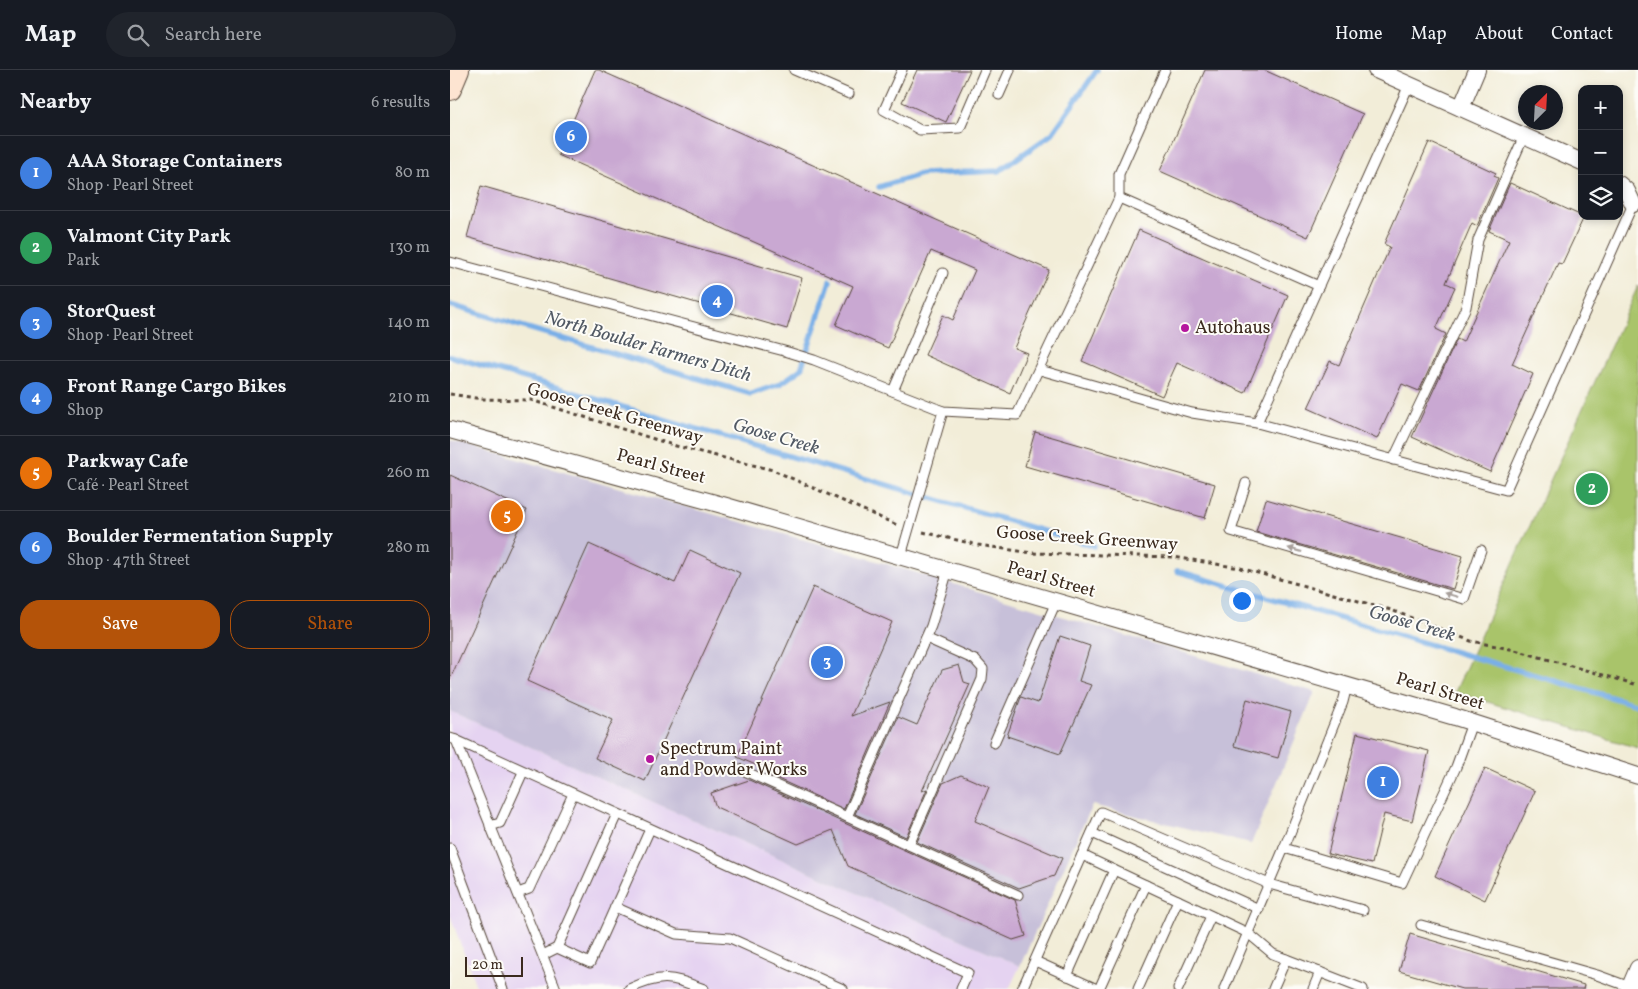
<!DOCTYPE html>
<html lang="en">
<head>
<meta charset="utf-8">
<style>
	body { margin:0; font-family:Vollkorn,serif; background:#20242c; color:#f1f3f6 }
	.controls { position:absolute; right:15px; top:15px; display:grid; overflow:hidden; border-radius:10px; box-shadow:0 2px 8px #0003 }
	.controls button { width:45px; height:45px; display:grid; place-items:center; padding:0; border:0; border-bottom:1px solid #363941; background:#171b24; color:#f1f3f6; font:25px sans-serif }
	.compass { position:absolute; left:1068px; top:15px; width:45px; height:45px; border-radius:50%; background:#171b24; box-shadow:0 2px 8px #0003; rotate:24deg }
	.scale { position:absolute; left:15px; bottom:12px; width:58px; box-sizing:border-box; padding-left:5px; border:2px solid #3b2a1e; border-top:0; font-size:14px; line-height:18px; white-space:nowrap; color:#3b2a1e; -webkit-text-stroke:4px #fdfcf7; paint-order:stroke }
	.you { position:absolute; left:791px; top:530px; width:18px; height:18px; margin:-12px; border:4px solid #fff; border-radius:50%; background:#1a73e8; box-shadow:0 0 0 8px #1a73e833 }
	.badge { display:grid; place-items:center; width:32px; height:32px; border-radius:50%; background:#b45309; color:#fff; font-size:16px; font-weight:700 }
	.pin { position:absolute; translate:-50% -50%; border:2px solid #fff; box-shadow:0 1px 5px #0006 }
	.list { margin:0; padding:0; list-style:none }
	h2 { display:flex; justify-content:space-between; align-items:center; height:65px; margin:0; padding:0 20px; font-size:21px }
	h2 small { font-size:16px; font-weight:400; color:#9ea1a6 }
	.list li { display:grid; grid-template-columns:32px 1fr auto; gap:15px; align-items:center; box-sizing:border-box; height:75px; padding:0 20px; border-top:1px solid #363941 }
	.list b { display:block; font-size:19px; white-space:nowrap }
	.list p { margin:0; font-size:16px; white-space:nowrap; color:#9ea1a6 }
	.list em { font-size:16px; font-style:normal; color:#9ea1a6 }
	.actions { display:flex; gap:10px; padding:15px 20px }
	.actions a { flex:1; padding:11px 0; border:1px solid #b45309; border-radius:20px; text-align:center; font-size:18px; color:#b45309 }
	.actions .main { background:#b45309; color:#fff }
	.icon { flex:none; width:28px; height:28px; fill:none; stroke:currentColor; stroke-width:2; stroke-linecap:round; stroke-linejoin:round }
	.map { position:relative; flex:none; width:1188px; height:919px; overflow:hidden }
	header { display:flex; align-items:center; gap:30px; box-sizing:border-box; height:70px; padding:0 25px; background:#171b24; border-bottom:1px solid #363941 }
	header strong { font-size:24px }
	nav { display:flex; gap:28px; margin-inline-start:auto; font-size:18px }
	.search { width:350px; height:45px; background:#20242c; display:flex; align-items:center; gap:12px; box-sizing:border-box; padding:0 18px; border-radius:28px; color:#9ea1a6; font-size:19px }
	main { display:flex }
	aside { flex:1; background:#171b24 }
	.map>svg:first-child { display:block }
	.built { fill:#e5d3f1 }
	.industrial { fill:#c7c0d9 }
	.green { fill:#a9c46b; stroke:#727744 }
	.lines { fill:none; stroke-linecap:round; stroke-linejoin:round }
	.stream { stroke:#79afe7; stroke-width:5.5 }
	.building { fill:#c9a8d2 }
	.lane-casing { stroke:#56473a; stroke-width:11 }
	.street-casing { stroke:#56473a; stroke-width:18 }
	.secondary-casing { stroke:#56473a; stroke-width:24 }
	.path { stroke:#56473a; stroke-width:3; stroke-dasharray:4 4; stroke-linecap:butt }
	.lane { stroke:#fff; stroke-width:9 }
	.street { stroke:#fff; stroke-width:16 }
	.secondary { stroke:#fde4d1; stroke-width:22 }
	.oneway { fill:#a79f9a }
	.poi-dot { fill:#b5179e; stroke:#fdfcf7; stroke-width:2 }
	.labels { text-anchor:middle; dominant-baseline:central; stroke-width:4; stroke-linejoin:round; paint-order:stroke }
	.poi-label { font-size:18px; fill:#3b2a1e; stroke:#fdfcf7; text-anchor:start }
	.street-label { font-size:18px; fill:#3b2a1e; stroke:#fdfcf7 }
	.water-label { font-size:19px; font-style:italic; fill:#515964; stroke:#fdfcf7 }
</style>
</head>
<body>
<header>
<strong>Map</strong>
<div class="search"><svg class="icon" aria-label="search" viewBox="0 0 24 24"><circle cx="10" cy="10" r="6"/><path d="M15 15l6 6"/></svg>Search here</div>
<nav><a>Home</a><a>Map</a><a>About</a><a>Contact</a></nav>
</header>
<main>
<aside>
<h2>Nearby<small>6 results</small></h2>
<ul class="list">
<li><span class="badge" style="background:#3f7fe0">1</span><div><b>AAA Storage Containers</b><p>Shop · Pearl Street</p></div><em>80 m</em></li>
<li><span class="badge" style="background:#2e9e5b">2</span><div><b>Valmont City Park</b><p>Park</p></div><em>130 m</em></li>
<li><span class="badge" style="background:#3f7fe0">3</span><div><b>StorQuest</b><p>Shop · Pearl Street</p></div><em>140 m</em></li>
<li><span class="badge" style="background:#3f7fe0">4</span><div><b>Front Range Cargo Bikes</b><p>Shop</p></div><em>210 m</em></li>
<li><span class="badge" style="background:#e8710a">5</span><div><b>Parkway Cafe</b><p>Café · Pearl Street</p></div><em>260 m</em></li>
<li><span class="badge" style="background:#3f7fe0">6</span><div><b>Boulder Fermentation Supply</b><p>Shop · 47th Street</p></div><em>280 m</em></li>
</ul>
<div class="actions"><a class="main">Save</a><a>Share</a></div>
</aside>
<div class="map">
<svg width="1188" height="919" viewBox="0 0 1188 919">
	<rect width="100%" height="100%" fill="#fdfcf7"/>
	<filter id="ink" filterUnits="userSpaceOnUse"><feTurbulence type="fractalNoise" baseFrequency=".02" numOctaves="2"/><feDisplacementMap in="SourceGraphic" scale="10" xChannelSelector="R" yChannelSelector="G"/><feConvolveMatrix kernelMatrix="1 2 1 2 8 2 1 2 1" color-interpolation-filters="sRGB"/></filter>
	<filter id="wash" filterUnits="userSpaceOnUse"><feTurbulence type="fractalNoise" baseFrequency=".0096" numOctaves="4" result="noise"/><feDisplacementMap in="SourceGraphic" scale="20" xChannelSelector="R" yChannelSelector="G"/><feGaussianBlur stdDeviation="1.12" result="paint"/><feColorMatrix in="noise" values="0 0 0 0 0 0 0 0 0 0 0 0 0 0 0 0 0 1.4 0 .05"/><feComposite in="paint" operator="in"/></filter>
	<g filter="url(#wash)">
		<rect width="100%" height="100%" fill="#f2edd8"/>
		<path class="built" d="M0,641L570,896L559,919H27L0,845Z"/>
		<path class="industrial" d="M0,370L390,480L865,622L801,774L642,735L570,896L0,641Z"/>
		<path class="green" d="M1188,216V678L1005,622Z"/>
		<g class="lines">
			<g class="stream">
				<path d="M429,117L471,104L549,101L602,64L647,0"/>
				<path d="M0,235L301,324L330,314L351,299L380,211"/>
				<path d="M0,286L644,476"/>
				<path d="M727,501L1188,635"/>
			</g>
		</g>
		<g id="blocks">
			<g class="building">
				<path d="M145,0H149L599,200L564,278L577,283L560,323L475,285L493,245L503,250L525,200L481,181L438,278L386,255L403,216L108,85Z"/>
				<path d="M467,0H520L496,52L452,32Z"/>
				<path d="M755,0H814L913,44L858,167L710,101Z"/>
				<path d="M979,72L1046,103L1044,106L1048,108L1027,156L1022,153L996,213L1005,217L986,259L996,264L969,321L952,314L927,369L858,338L880,291L889,295L940,177L934,174Z"/>
				<path d="M1060,113L1134,147L1112,194L1108,193L1062,294L1083,304L1040,402L962,367L1007,269L1013,272L1059,170L1039,161Z"/>
				<path d="M31,116L352,208L337,259L17,167Z"/>
				<path d="M689,160L838,225L795,323L727,293L712,326L632,291Z"/>
				<path d="M585,362L765,414L755,448L575,396Z"/>
				<path d="M0,405L77,440L0,609Z"/>
				<path d="M816,429L1013,486L1003,519L806,462Z"/>
				<path d="M139,474L225,513L240,480L290,503L195,711L145,688L163,650L77,611Z"/>
				<path d="M363,517L442,552L401,646L440,632L394,739L317,704L322,702L287,687Z"/>
				<path d="M610,566L640,576L629,611L641,615L610,684L557,666L571,627L588,633Z"/>
				<path d="M509,595L514,612L520,614L472,721L477,719L456,767L405,744L448,647L467,655L492,600Z"/>
				<path d="M797,629L841,642L828,688L784,676Z"/>
				<path d="M907,663L979,681L962,751L934,744L922,794L878,784Z"/>
				<path d="M1035,698L1085,721L1035,830L985,806Z"/>
				<path d="M511,705L539,717L525,751L612,788L604,806L569,818L467,772L493,713Z"/>
				<path d="M299,710L565,830L576,866L563,870L398,796L383,760L348,774L266,737L261,723Z"/>
				<path d="M960,864L1134,915L1133,919H1012L949,901Z"/>
			</g>
		</g>
	</g>
	<g filter="url(#ink)">
		<use href="#blocks" fill-opacity="0" stroke="#56473a" stroke-width="1"/>
		<g class="lines">
			<defs>
				<g id="lane">
					<path d="M344,0L399,24"/>
					<path d="M452,0L434,40L470,60L510,58L535,0"/>
					<path d="M549,25L560,0"/>
					<path d="M669,128L869,216"/>
					<path d="M0,192L338,282L364,290L493,341L567,345L669,128V104L715,0"/>
					<path d="M590,300L742,343L807,353L1056,420L1183,134"/>
					<path d="M443,321L493,203"/>
					<path d="M807,353L959,15"/>
					<path d="M943,390L1016,237L1028,170L1074,66"/>
					<path d="M796,413L781,461L1014,529L1031,480"/>
					<path d="M451,486L493,341"/>
					<path d="M897,616L893,632L834,778L952,813L1006,697L1022,653"/>
					<path d="M0,668L6,670L106,919"/>
					<path d="M6,670L518,903L511,919"/>
					<path d="M544,673L606,532"/>
					<path d="M290,699L397,747L481,556L498,500"/>
					<path d="M397,747L568,825"/>
					<path d="M40,756L50,753L73,702"/>
					<path d="M642,763L809,839"/>
					<path d="M459,775L532,609L533,599L525,590L476,568"/>
					<path d="M0,778L53,919"/>
					<path d="M632,785L798,863L823,884L913,919"/>
					<path d="M68,823L79,819L123,724"/>
					<path d="M165,837L226,864L280,868L393,919"/>
					<path d="M971,855L1147,905L1180,917"/>
					<path d="M107,878L140,893L200,759"/>
					<path d="M93,885L107,878L167,744"/>
					<path d="M585,891L647,919"/>
					<path d="M617,906L664,800"/>
					<path d="M179,919C213,903 221,907 254,919"/>
					<path d="M572,919L651,742L819,814L913,840"/>
					<path d="M649,919L696,815"/>
					<path d="M688,919L728,830"/>
					<path d="M728,919L761,846"/>
					<path d="M774,919L834,778"/>
					<path d="M823,919L836,889"/>
					<path d="M863,919L870,902"/>
				</g>
				<g id="street">
					<path d="M926,0L1132,92"/>
					<path d="M1011,38L1027,0"/>
					<path d="M1169,114L1177,121L1183,134"/>
					<path d="M0,360L276,436L1005,647L1188,706"/>
					<path d="M1179,919L1188,898"/>
				</g>
				<path id="secondary" d="M0,19L8,0"/>
			</defs>
			<use href="#lane" class="lane-casing"/>
			<use href="#street" class="street-casing"/>
			<use href="#secondary" class="secondary-casing"/>
			<g class="path">
				<path d="M0,324L32,329L81,330L226,376L323,400L447,455"/>
				<path d="M473,462L528,475L582,483L724,487L790,498L941,540L1021,571L1065,580L1188,615"/>
			</g>
			<use href="#lane" class="lane"/>
			<use href="#street" class="street"/>
			<use href="#secondary" class="secondary"/>
		</g>
		<defs><path id="oneway-solid" d="M-6-.8H1V-3.2L6.5 0L1 3.2V.8H-6Z" transform="scale(1.25)"/></defs>
		<g class="oneway">
			<use href="#oneway-solid" transform="translate(845 480) rotate(-164)"/>
			<use href="#oneway-solid" transform="translate(1001 525) rotate(-164)"/>
		</g>
	</g>
	<g class="poi-dot">
		<circle cx="735" cy="258" r="5"/>
		<circle cx="200" cy="689" r="5"/>
	</g>
	<g class="labels">
		<g class="poi-label">
			<text x="745" y="258">Autohaus</text>
			<text x="210" y="679">Spectrum Paint<tspan x="210" dy="21">and Powder Works</tspan></text>
		</g>
		<g class="street-label">
			<text transform="translate(165 344) rotate(16)">Goose Creek Greenway</text>
			<text transform="translate(211 397) rotate(15)">Pearl Street</text>
			<text transform="translate(637 469) rotate(4)">Goose Creek Greenway</text>
			<text transform="translate(601 510) rotate(16)">Pearl Street</text>
			<text transform="translate(990 622) rotate(17)">Pearl Street</text>
		</g>
		<g class="water-label">
			<text transform="translate(198 277) rotate(16)">North Boulder Farmers Ditch</text>
			<text transform="translate(326 367) rotate(16)">Goose Creek</text>
			<text transform="translate(962 554) rotate(16)">Goose Creek</text>
		</g>
	</g>
</svg>
<div class="controls">
<button>+</button>
<button>−</button>
<button><svg class="icon" aria-label="layers" viewBox="0 0 24 24"><path d="M12 4l9 5-9 5-9-5zM3 14l9 5 9-5"/></svg></button>
</div>
<svg class="compass" viewBox="-18 -18 36 36"><path d="M0-13l5 13h-10z" fill="#e53935"/><path d="M0 13l5-13h-10z" fill="#9ea1a6"/></svg>
<div class="scale">20 m</div>
<div class="you"></div>
<div class="pin badge" style="left:933px;top:712px;background:#3f7fe0">1</div>
<div class="pin badge" style="left:1142px;top:419px;background:#2e9e5b">2</div>
<div class="pin badge" style="left:377px;top:592px;background:#3f7fe0">3</div>
<div class="pin badge" style="left:267px;top:231px;background:#3f7fe0">4</div>
<div class="pin badge" style="left:57px;top:446px;background:#e8710a">5</div>
<div class="pin badge" style="left:121px;top:67px;background:#3f7fe0">6</div>
</div>
</main>
</body>
</html>
